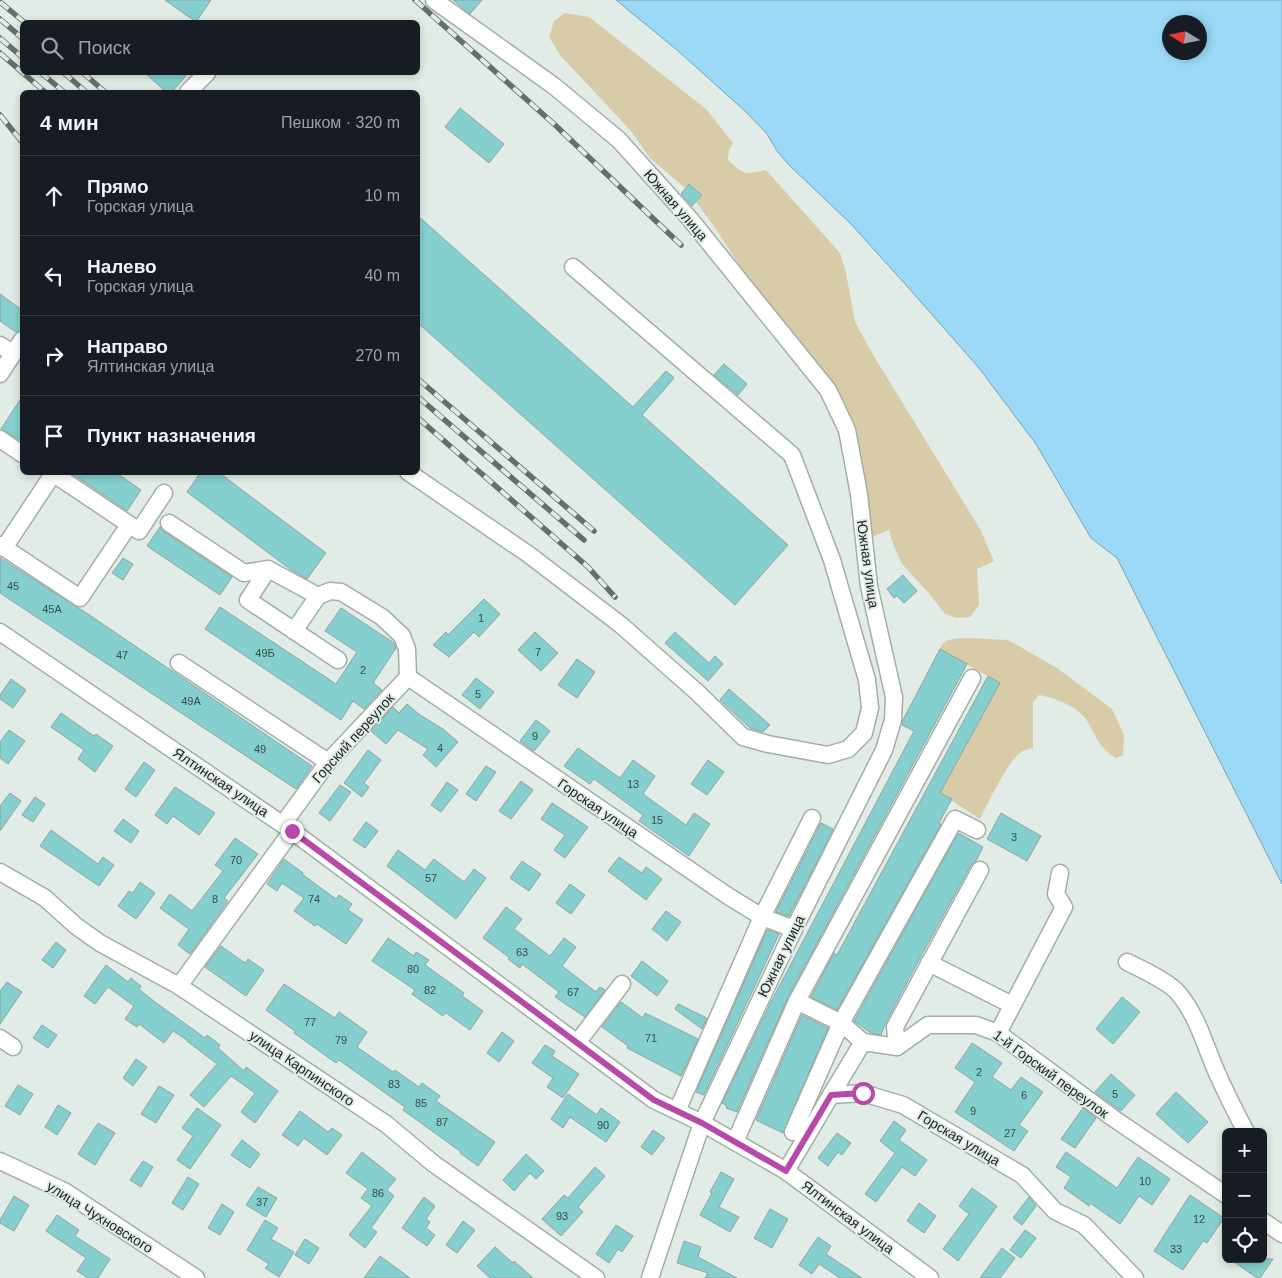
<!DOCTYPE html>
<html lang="ru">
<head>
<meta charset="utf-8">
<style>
	body { margin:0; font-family:Arial,sans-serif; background:#20242c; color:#f1f3f6 }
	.controls { position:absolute; right:15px; bottom:15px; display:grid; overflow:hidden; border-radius:8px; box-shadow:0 2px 8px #0003 }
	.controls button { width:45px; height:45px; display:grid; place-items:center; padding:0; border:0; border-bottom:1px solid #363941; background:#171b24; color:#f1f3f6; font:25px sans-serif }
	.compass { position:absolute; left:1162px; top:15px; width:45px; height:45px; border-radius:50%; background:#171b24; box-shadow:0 2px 8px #0003; rotate:280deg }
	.stop { position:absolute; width:15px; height:15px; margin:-11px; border:4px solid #b74aa9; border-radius:50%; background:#fff }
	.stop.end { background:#b74aa9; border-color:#fff; box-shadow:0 1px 5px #0008 }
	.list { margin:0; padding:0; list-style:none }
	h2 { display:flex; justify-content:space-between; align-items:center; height:65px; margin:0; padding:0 20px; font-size:21px }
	h2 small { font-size:16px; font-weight:400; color:#9ea1a6 }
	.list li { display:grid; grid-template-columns:32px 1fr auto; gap:15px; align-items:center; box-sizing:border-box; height:80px; padding:0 20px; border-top:1px solid #363941 }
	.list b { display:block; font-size:19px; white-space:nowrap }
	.list p { margin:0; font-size:16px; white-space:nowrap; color:#9ea1a6 }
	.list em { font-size:16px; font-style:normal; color:#9ea1a6 }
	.icon { flex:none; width:28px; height:28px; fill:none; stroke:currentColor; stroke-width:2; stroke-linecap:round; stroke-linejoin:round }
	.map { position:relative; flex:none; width:1282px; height:1278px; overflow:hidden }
	.search { position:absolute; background:#171b24; box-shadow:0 2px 8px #0003; left:20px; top:20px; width:400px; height:55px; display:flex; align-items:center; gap:12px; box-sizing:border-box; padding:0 18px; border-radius:8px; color:#9ea1a6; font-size:19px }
	.panel { position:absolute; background:#171b24; box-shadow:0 2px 8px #0003; left:20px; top:90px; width:400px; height:385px; border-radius:8px }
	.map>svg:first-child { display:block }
	.green { fill:#d8cba8 }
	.water { fill:#9bd9f6; stroke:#75a2b5; fill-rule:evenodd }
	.building { fill:#85d0ce; stroke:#94a2a2 }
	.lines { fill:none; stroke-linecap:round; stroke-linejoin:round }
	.minor-casing { stroke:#a2aea7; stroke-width:19 }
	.minor { stroke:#fff; stroke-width:16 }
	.rail-casing { stroke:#676e6a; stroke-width:5.5 }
	.rail { stroke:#e0ece5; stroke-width:4; stroke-dasharray:11; stroke-linecap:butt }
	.route { stroke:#b74aa9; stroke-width:6 }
	.labels { text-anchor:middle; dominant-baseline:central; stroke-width:4; stroke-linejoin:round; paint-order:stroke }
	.number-label { font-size:11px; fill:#364c4a }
	.street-label { font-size:14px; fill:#1c201e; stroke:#e0ece5 }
</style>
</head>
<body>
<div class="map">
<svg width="1282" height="1278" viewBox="0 0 1282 1278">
	<rect width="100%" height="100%" fill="#e0ece5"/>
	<g class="green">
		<path d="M565,13L589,17L706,109L733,143L729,150L728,160C744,175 745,175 766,170L840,253L846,273L855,322L875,358L980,529L994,561L977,569L979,605L970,617L957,618L945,614L927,591L902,564L893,544L889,530L872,537L849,422L769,310L713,225L696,202L702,194L690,184L685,188L650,158L631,131L560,55L549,37L554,21Z"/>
		<path d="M968,638L1008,640L1057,668L1112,709L1124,735L1123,755L1116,758C1096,746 1097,735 1085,718C1075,705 1054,698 1039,695L1033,702V748C1029,749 1024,750 1021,752C1008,761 988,803 980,819L940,793L1000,683L940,649C945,637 956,639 968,638Z"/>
	</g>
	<path class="water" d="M616,0H1282V884L1117,558L1091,538L1036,444L979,368L906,285L850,223L789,165L777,151L767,134L746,112L677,50ZM1170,22H1200V52H1170Z"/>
	<g class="building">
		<path d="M165,0H211L196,22Z"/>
		<path d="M453,0H482L470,14Z"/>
		<path d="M144,72H189L172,92H166Z"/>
		<path d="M460,108L504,144L489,163L445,127Z"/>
		<path d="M689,184L702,195L692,206L681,194Z"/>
		<path d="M418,216L633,407L666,371L674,378L642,415L788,545L735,605L418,323Z"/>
		<path d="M0,294L22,310V330L16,332L0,321Z"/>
		<path d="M724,364L747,384L738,395L714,375Z"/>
		<path d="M22,397V441L1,429Z"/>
		<path d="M70,472H115L141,490L127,511Z"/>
		<path d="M201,472H218L326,553L307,579L290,569L187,492Z"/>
		<path d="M160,527L163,531L232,577L220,595L147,546Z"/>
		<path d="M0,558L88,614L312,766L296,789L0,593Z"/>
		<path d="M123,558L133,564L123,580L112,573Z"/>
		<path d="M903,575L917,591L904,603L897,596L894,598L887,589Z"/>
		<path d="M484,599L500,614L479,637L474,632L449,657L433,645L446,632L448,635Z"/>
		<path d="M220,607L336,684L357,652L325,631L341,608L394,643L396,648L373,683L382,690L364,709L353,701L341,720L205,629Z"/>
		<path d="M535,632L558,653L541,671L518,650Z"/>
		<path d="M675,632L709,663L715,656L723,664L708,681L665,643Z"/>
		<path d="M940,649L967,664L788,997L737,1112L726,1108L727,1106L722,1103L772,1000L914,731L902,725L903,720Z"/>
		<path d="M577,659L595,672L577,698L558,685Z"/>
		<path d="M988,676L1000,683L940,793L952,799L939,823L941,824L837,1010L811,997L834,953L837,955Z"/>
		<path d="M476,678L494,692L480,709L462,695Z"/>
		<path d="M11,679L26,690L13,708L0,699V695Z"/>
		<path d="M729,689L770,725L763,732L750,728L720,700Z"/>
		<path d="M407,704L420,715L443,729L458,742L436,767L423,755L428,749L398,730L386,744L371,731L393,707L399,713Z"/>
		<path d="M61,713L94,736L96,734L113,746L95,772L78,759L84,750L51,727Z"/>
		<path d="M536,720L550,731L534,751L520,741Z"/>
		<path d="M9,730L25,741L8,764L0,758V742Z"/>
		<path d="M578,748L620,778L633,760L655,776L643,794L686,825L694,813L710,824L689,856L639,821L643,815L594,779L590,784L564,766Z"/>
		<path d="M368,750L381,760L364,783L369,787L362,797L344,783Z"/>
		<path d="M708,760L724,772L707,795L691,784Z"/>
		<path d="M144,762L155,770L136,797L125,789Z"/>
		<path d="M486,766L496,772L476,801L466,794Z"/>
		<path d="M521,781L533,790L511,819L499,811Z"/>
		<path d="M447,782L458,790L441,812L431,805Z"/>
		<path d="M340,785L351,792L330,821L319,813Z"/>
		<path d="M175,787L215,813L199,835L173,816L167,824L155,815Z"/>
		<path d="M10,793L21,801L0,831V806Z"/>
		<path d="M35,797L45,804L33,822L22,815Z"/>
		<path d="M552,803L588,827L565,858L554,850L565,835L541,819Z"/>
		<path d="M1001,813L1041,836L1027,861L987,839Z"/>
		<path d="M123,819L139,831L131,843L114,831Z"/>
		<path d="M366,822L378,831L365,848L353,840Z"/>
		<path d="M821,823L833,829L826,844L789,916L776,912Z"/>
		<path d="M51,830L98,864L103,857L114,865L99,886L40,846Z"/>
		<path d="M958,833L983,847L976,861L971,865L920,958L886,1022L881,1035L871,1033L854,1021Z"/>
		<path d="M235,838L258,854L224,898L228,901L190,954L178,945L189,929L160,908L170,894L192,911L223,871L215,865Z"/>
		<path d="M398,850L425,870L434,859L464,882L474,869L486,878L456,919L387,866Z"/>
		<path d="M619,857L642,873L646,867L662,879L646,900L608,871Z"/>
		<path d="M284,859L303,873L302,874L336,899L339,895L352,904L348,910L363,920L346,944L317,924L315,926L294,911L304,898L282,883L277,891L267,884Z"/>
		<path d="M522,861L541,874L529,891L510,878Z"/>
		<path d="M140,882L155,893L136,919L118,906L129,891L133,893Z"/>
		<path d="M570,884L585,895L571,914L556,903Z"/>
		<path d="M506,907L522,919L514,929L550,956L564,938L576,947L562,966L596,992L600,987L605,990L585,1017L555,997L559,992L522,964L520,968L508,959L510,958L483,938Z"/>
		<path d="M666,911L681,922L667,941L652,929Z"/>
		<path d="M767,930L779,934L704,1095L696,1092Z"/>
		<path d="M388,938L414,956L416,952L429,960L425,965L464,993L462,996L483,1011L470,1030L446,1013L443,1016L412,994L415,990L372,961Z"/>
		<path d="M56,942L66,950L53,968L42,960Z"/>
		<path d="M221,946L245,963L248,959L264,970L246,996L205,967Z"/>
		<path d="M642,961L668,981L657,996L631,976Z"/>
		<path d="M106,965L128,982L131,978L141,986L139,989L155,1002L205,1038L207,1035L220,1045L218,1048L244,1071L246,1067L278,1091L255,1123L241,1112L255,1093L231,1076L204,1107L190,1095L217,1064L187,1041V1040L173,1031L164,1043L139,1024L137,1027L125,1019L134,1006L108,987L95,1004L84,996Z"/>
		<path d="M7,982L22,992L0,1024V991Z"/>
		<path d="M284,984L335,1018L339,1012L367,1032L357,1047L393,1072L395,1070L419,1087L422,1083L440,1096L436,1101L495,1142L478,1166L460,1153L461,1152L403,1110L405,1107L381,1090L339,1060L336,1063L294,1033L295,1031L266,1010Z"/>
		<path d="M1122,997L1140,1012L1113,1044L1096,1029Z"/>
		<path d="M621,1002L643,1018L645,1013L698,1039L681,1076L627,1048L628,1046L602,1027Z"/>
		<path d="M678,1004L707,1018L702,1029L675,1009Z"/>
		<path d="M802,1015L828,1028L783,1133L756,1120Z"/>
		<path d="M42,1025L57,1035L48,1048L33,1038Z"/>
		<path d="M502,1032L514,1041L499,1062L487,1053Z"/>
		<path d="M972,1043L1002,1063L992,1077L1011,1090L1021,1077L1043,1092L1019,1125L1028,1131L1014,1151L955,1112L975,1082L955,1068Z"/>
		<path d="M545,1045L555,1051L552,1056L579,1074L563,1098L547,1087L553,1078L532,1063Z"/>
		<path d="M136,1059L147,1067L133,1086L123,1078Z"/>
		<path d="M1111,1074L1135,1095L1121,1111L1095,1092Z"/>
		<path d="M18,1085L33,1094L20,1115L5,1106Z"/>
		<path d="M159,1086L174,1095L156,1123L141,1114Z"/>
		<path d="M1176,1092L1208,1122L1188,1143L1156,1114Z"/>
		<path d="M568,1094L597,1115L601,1108L620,1122L606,1142L570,1117L563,1128L551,1119Z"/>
		<path d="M58,1105L71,1113L57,1135L45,1127Z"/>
		<path d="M197,1108L221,1125L190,1169L177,1160L193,1136L182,1128Z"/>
		<path d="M1083,1108L1096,1118L1075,1148L1061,1139Z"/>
		<path d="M300,1111L328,1132L332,1128L342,1135L327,1155L304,1138L298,1146L282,1135Z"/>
		<path d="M894,1121L906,1130L899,1140L927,1160L915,1176L902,1167L876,1202L865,1194L895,1153L880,1141Z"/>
		<path d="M98,1123L115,1133L95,1165L78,1154Z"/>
		<path d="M653,1130L665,1138L652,1155L641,1147Z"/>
		<path d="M837,1133L851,1143L842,1155L838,1152L828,1166L818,1158Z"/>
		<path d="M242,1140L260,1154L250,1168L231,1155Z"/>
		<path d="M362,1152L396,1179L387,1190L394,1196L371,1228L377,1232L365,1248L349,1235L372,1206L361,1198L368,1189L346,1173Z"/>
		<path d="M1066,1152L1117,1188L1138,1157L1170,1179L1152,1205L1139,1196L1120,1224L1090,1203L1089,1206L1064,1188L1071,1177L1056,1167Z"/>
		<path d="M526,1154L544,1171L536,1179L530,1173L514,1191L503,1180Z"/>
		<path d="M143,1161L153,1167L141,1187L130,1180Z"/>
		<path d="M595,1167L605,1176L578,1207L583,1212L561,1236L542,1219L564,1195L568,1198Z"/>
		<path d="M721,1172L734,1179L719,1207L739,1217L730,1232L700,1215L712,1193L710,1192Z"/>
		<path d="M188,1177L199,1184L183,1210L172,1203Z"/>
		<path d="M258,1187L277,1198L266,1217L246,1205Z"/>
		<path d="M972,1188L997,1206L958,1261L943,1249L969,1214L959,1206Z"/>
		<path d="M1190,1195L1224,1218L1207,1243L1203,1241L1183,1270L1154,1251Z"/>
		<path d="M14,1196L29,1205L14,1231L0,1223V1220Z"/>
		<path d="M424,1197L435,1206L426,1219L430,1222L426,1228L435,1235L427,1246L402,1228Z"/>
		<path d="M1029,1197L1036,1206L1022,1225L1013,1218Z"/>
		<path d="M919,1203L936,1216L924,1233L907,1221Z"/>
		<path d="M222,1204L234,1212L220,1235L208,1228Z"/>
		<path d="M770,1209L788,1219L772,1248L754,1238Z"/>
		<path d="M57,1215L79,1230L75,1236L110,1259L98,1278H88L77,1271L86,1258L46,1231Z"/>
		<path d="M265,1220L278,1228L271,1239L294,1252L279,1277L265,1268L269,1264L247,1250Z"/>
		<path d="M463,1221L475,1230L457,1253L446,1245Z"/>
		<path d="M616,1225L633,1236L622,1252L618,1249L609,1263L596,1254Z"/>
		<path d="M1025,1230L1036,1238L1021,1258L1010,1250Z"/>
		<path d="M818,1237L831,1246L826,1254L862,1278H840L819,1264L812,1274L799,1265Z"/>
		<path d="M305,1239L319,1248L309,1264L295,1255Z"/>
		<path d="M684,1241L701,1247L698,1257L737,1278H705L708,1273L677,1263Z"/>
		<path d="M495,1247L513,1263L514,1261L533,1278H490L477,1266Z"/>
		<path d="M1002,1248L1015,1258L1000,1278H980Z"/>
		<path d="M380,1256L410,1278H364Z"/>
		<path d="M1230,1259H1273L1260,1278H1257Z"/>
	</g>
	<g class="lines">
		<defs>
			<g id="minor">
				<path d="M434,0L554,86L619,140L690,219L828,390L847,430L859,494L869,586L894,697L893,720L884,750L794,929L702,1123L650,1278"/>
				<path d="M188,92L207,73"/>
				<path d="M0,345L13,353"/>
				<path d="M0,374L22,340"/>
				<path d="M0,439L22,454"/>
				<path d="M51,472L139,531L164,493"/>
				<path d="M408,472L528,554L621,625L698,693L743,737L768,744L828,755L848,749L864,733L870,708L867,680L832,560L792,455L573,267"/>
				<path d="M169,523L244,573L268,569L318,596"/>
				<path d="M0,545L80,598L129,525"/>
				<path d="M4,548L53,474"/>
				<path d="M268,569L248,600L338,660"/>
				<path d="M294,631L318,596L330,591L341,592L382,617L402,636L407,649L408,677"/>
				<path d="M0,632L292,831L654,1100L702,1123L786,1171L930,1278"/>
				<path d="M179,663L328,762"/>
				<path d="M408,677L728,896L762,917L794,929"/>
				<path d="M283,824L328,762L408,677"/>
				<path d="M0,872L45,898L76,926L100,943L179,986L386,1124L434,1164L596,1278"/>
				<path d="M1127,962C1141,969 1170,982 1179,994C1198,1017 1205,1046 1217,1073C1226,1093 1236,1113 1246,1132"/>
				<path d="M929,963L1012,1005"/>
				<path d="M179,986L292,831"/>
				<path d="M797,1001L841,1023L863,1042"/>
				<path d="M998,1033L1064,907L1056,894L1060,873"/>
				<path d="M0,1038L13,1047"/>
				<path d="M577,1043L622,984"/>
				<path d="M897,1047L895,1027L980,870"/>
				<path d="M831,1095L863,1042L897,1047L928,1025H976L998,1033L1113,1118L1226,1195"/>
				<path d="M677,1111L762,917L812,818"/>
				<path d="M793,1132L841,1023L955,819L977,830"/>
				<path d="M735,1142L797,1001L972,678"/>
				<path d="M0,1161L64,1191L196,1278"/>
				<path d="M786,1171L831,1095L863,1093L903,1105L1022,1175L1055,1211L1084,1225L1135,1278"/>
				<path d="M1263,1221L1282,1234"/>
			</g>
		</defs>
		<use href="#minor" class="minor-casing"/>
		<use href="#minor" class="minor"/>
		<defs>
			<g id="rail">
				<path d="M415,0L554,124L681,245"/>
				<path d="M0,2L24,22"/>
				<path d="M0,19L22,38"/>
				<path d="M0,38L22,57"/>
				<path d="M0,53L45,92"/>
				<path d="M40,72L64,92"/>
				<path d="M63,72L86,92"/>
				<path d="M82,72L105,92"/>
				<path d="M0,115L22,142"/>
				<path d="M418,379L594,531"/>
				<path d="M418,397L584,540"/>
				<path d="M418,418L588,567L615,597"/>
			</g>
		</defs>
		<use href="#rail" class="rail-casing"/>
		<use href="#rail" class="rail"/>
	</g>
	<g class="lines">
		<path class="route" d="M292,831L654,1100L702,1123L786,1171L831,1095L863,1093"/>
	</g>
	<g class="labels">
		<g class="number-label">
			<text x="13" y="586">45</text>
			<text x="52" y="609">45А</text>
			<text x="481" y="618">1</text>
			<text x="538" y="652">7</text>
			<text x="265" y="653">49Б</text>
			<text x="122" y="655">47</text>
			<text x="363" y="670">2</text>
			<text x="478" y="694">5</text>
			<text x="191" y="701">49А</text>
			<text x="535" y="736">9</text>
			<text x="440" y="748">4</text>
			<text x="260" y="749">49</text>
			<text x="633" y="784">13</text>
			<text x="657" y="820">15</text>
			<text x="1014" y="837">3</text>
			<text x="236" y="860">70</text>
			<text x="431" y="878">57</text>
			<text x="215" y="899">8</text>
			<text x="314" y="899">74</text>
			<text x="522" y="952">63</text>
			<text x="413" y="969">80</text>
			<text x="430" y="990">82</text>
			<text x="573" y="992">67</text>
			<text x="310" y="1022">77</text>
			<text x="651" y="1038">71</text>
			<text x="341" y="1040">79</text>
			<text x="979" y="1072">2</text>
			<text x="394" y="1084">83</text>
			<text x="1115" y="1094">5</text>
			<text x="1024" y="1095">6</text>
			<text x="421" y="1103">85</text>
			<text x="973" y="1111">9</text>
			<text x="442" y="1122">87</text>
			<text x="603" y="1125">90</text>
			<text x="1010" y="1133">27</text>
			<text x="1145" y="1181">10</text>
			<text x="378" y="1193">86</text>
			<text x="262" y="1202">37</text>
			<text x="562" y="1216">93</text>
			<text x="1199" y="1219">12</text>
			<text x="1176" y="1249">33</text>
		</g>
		<g class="street-label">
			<text transform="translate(676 205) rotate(49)">Южная улица</text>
			<text transform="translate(868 564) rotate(82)">Южная улица</text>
			<text transform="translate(353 738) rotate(-48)">Горский переулок</text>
			<text transform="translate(221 782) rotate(34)">Ялтинская улица</text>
			<text transform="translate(598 808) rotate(34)">Горская улица</text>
			<text transform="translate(781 956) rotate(-64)">Южная улица</text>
			<text transform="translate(302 1068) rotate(34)">улица Карпинского</text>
			<text transform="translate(1051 1074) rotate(36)">1-й Горский переулок</text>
			<text transform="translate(959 1138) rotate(31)">Горская улица</text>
			<text transform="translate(100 1217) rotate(32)">улица Чухновского</text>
			<text transform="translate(848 1217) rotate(37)">Ялтинская улица</text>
		</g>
	</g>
</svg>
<div class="controls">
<button>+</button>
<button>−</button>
<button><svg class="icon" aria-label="locate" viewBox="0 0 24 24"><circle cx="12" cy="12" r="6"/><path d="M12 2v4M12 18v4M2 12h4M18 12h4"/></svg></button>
</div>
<svg class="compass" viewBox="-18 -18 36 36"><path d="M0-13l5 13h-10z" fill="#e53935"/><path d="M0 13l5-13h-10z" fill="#9ea1a6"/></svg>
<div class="stop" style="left:863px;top:1093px"></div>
<div class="stop end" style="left:292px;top:831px"></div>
<div class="search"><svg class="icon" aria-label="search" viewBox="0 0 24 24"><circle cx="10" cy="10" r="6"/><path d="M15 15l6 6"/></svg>Поиск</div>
<section class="panel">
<h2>4 мин<small>Пешком · 320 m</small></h2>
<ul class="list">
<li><svg class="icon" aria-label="ahead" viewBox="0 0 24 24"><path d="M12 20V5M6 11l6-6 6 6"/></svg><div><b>Прямо</b><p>Горская улица</p></div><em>10 m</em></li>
<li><svg class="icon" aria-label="left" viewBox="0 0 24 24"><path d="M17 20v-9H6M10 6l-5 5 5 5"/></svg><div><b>Налево</b><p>Горская улица</p></div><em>40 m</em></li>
<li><svg class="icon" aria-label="right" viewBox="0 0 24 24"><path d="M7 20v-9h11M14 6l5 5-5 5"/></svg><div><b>Направо</b><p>Ялтинская улица</p></div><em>270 m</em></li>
<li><svg class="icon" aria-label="arrive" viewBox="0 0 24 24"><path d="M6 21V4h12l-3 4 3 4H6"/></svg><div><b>Пункт назначения</b></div></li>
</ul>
</section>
</div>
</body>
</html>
